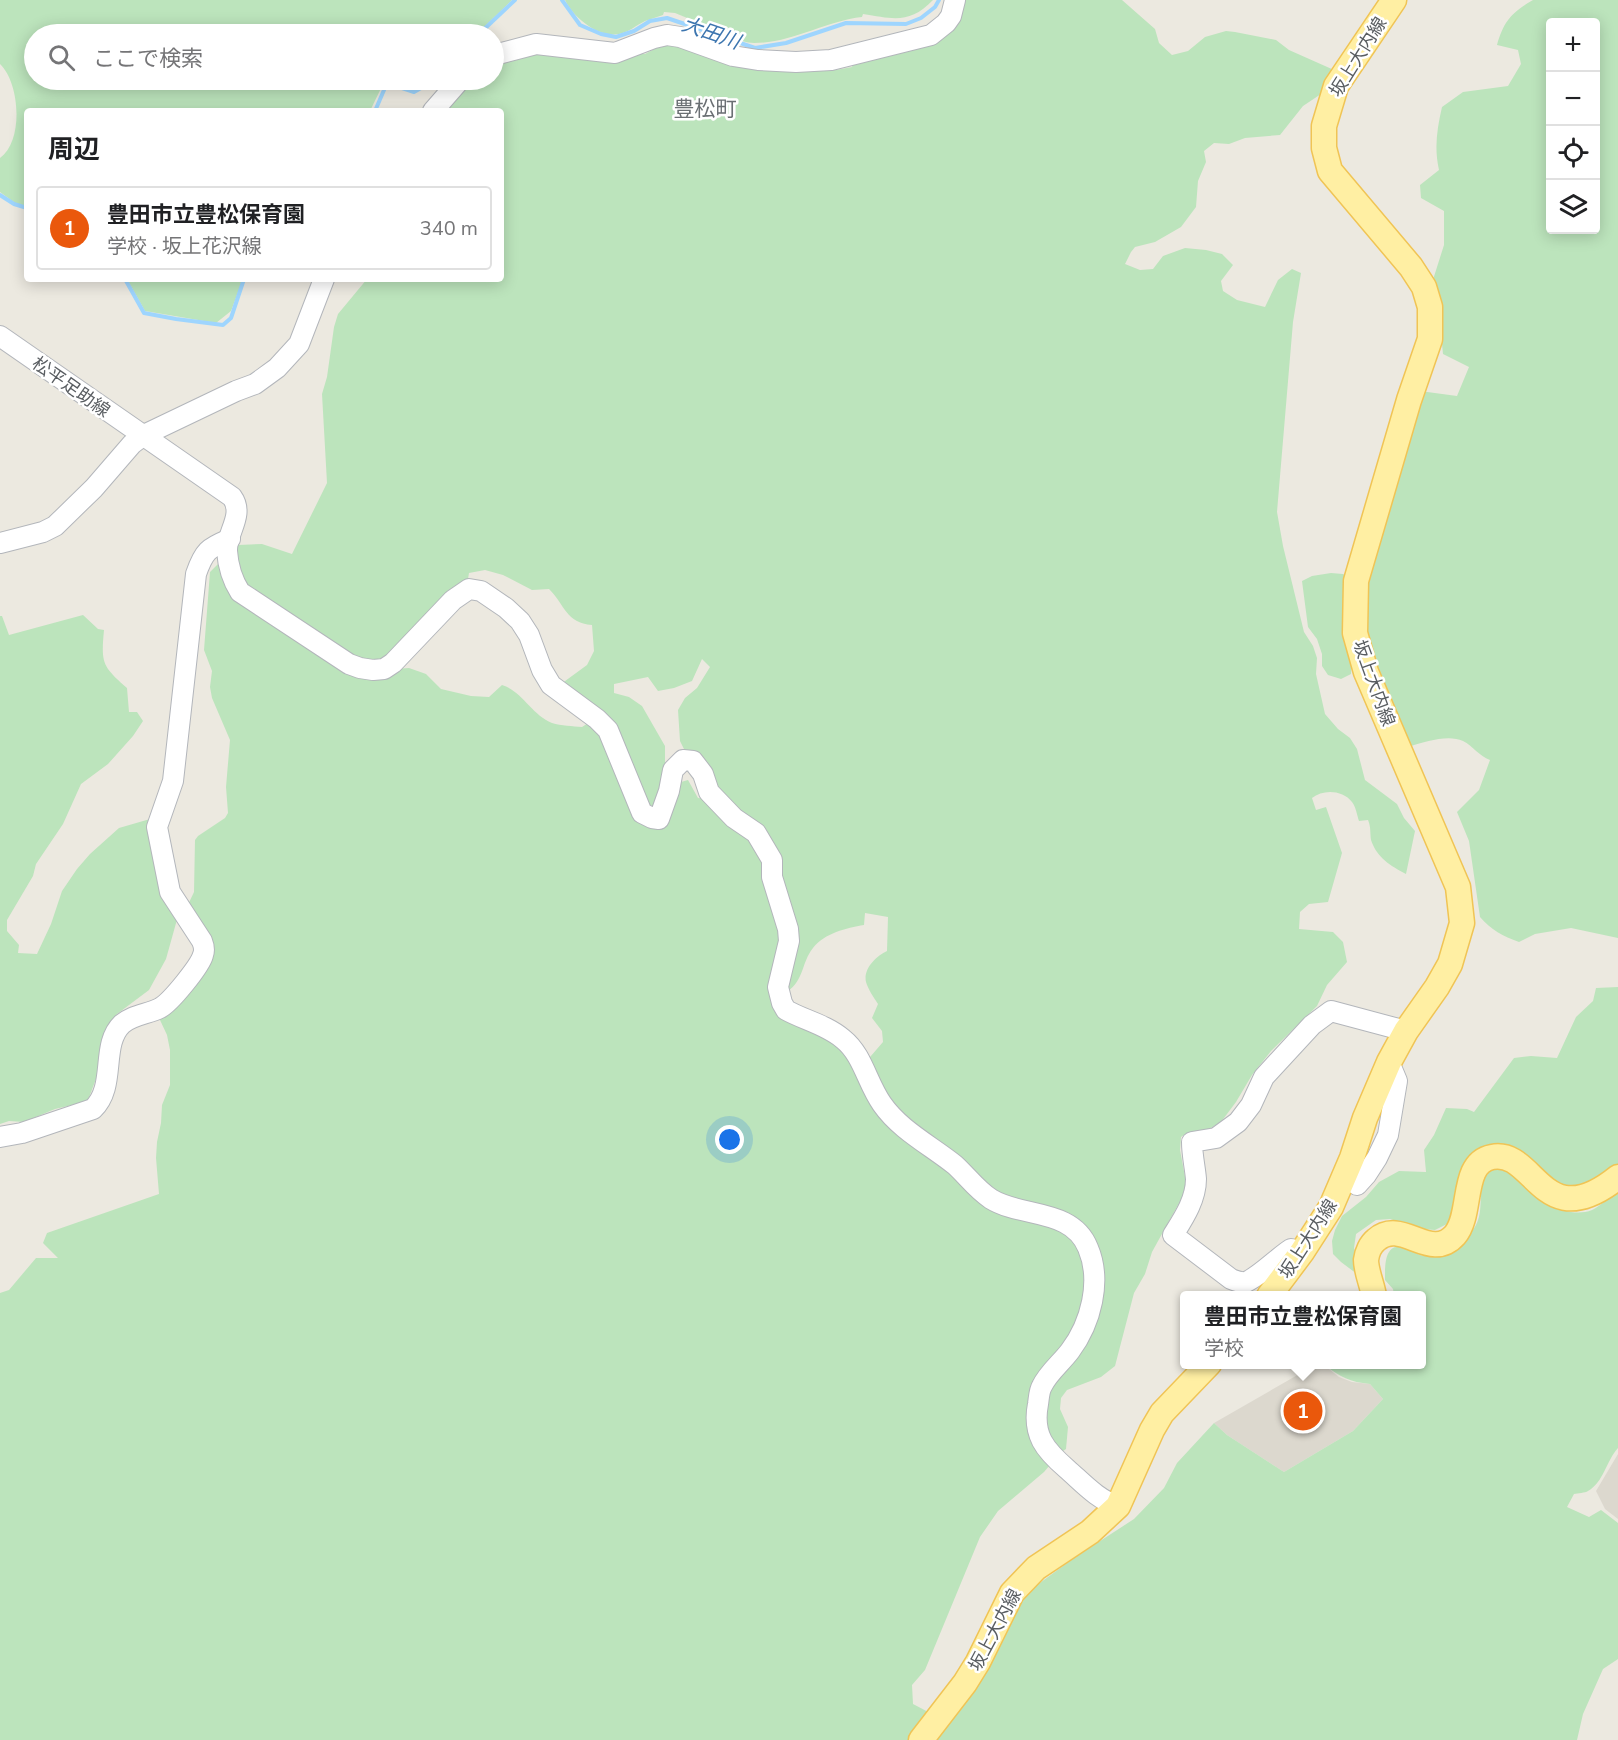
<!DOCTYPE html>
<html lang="ja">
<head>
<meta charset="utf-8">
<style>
	body { margin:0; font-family:"Nunito Sans","Noto Sans JP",sans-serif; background:#f6f6f6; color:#202124 }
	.controls { position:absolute; right:18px; top:18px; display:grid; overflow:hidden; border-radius:6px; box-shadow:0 3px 15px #0003 }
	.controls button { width:54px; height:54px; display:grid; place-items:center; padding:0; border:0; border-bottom:2px solid #e0e0e0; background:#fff; color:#202124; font:30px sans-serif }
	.you { position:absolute; left:730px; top:1140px; width:21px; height:21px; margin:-15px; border:4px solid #fff; border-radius:50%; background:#1a73e8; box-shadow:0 0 0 9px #1a73e833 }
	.badge { display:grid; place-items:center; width:39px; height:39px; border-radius:50%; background:#ea580c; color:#fff; font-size:20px; font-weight:700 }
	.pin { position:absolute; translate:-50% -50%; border:3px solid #fff; box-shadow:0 2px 6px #0006 }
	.popup { position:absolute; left:1180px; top:1291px; width:246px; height:78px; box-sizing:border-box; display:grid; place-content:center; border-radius:6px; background:#fff; filter:drop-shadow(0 2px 4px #0005); font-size:20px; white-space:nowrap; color:#757577 }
	.popup b { font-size:22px; color:#202124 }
	.popup::after { content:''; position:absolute; left:50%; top:100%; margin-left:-12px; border:12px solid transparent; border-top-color:#fff }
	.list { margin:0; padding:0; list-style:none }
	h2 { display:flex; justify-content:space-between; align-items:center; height:78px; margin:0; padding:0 24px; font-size:26px }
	h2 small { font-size:20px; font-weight:400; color:#757577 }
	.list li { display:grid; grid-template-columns:39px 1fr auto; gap:18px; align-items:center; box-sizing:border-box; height:84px; margin:0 12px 12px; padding:0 12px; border:2px solid #e0e0e0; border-radius:6px }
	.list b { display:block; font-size:22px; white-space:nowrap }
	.list p { margin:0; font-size:20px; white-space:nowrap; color:#757577 }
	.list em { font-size:20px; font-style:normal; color:#757577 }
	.icon { flex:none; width:33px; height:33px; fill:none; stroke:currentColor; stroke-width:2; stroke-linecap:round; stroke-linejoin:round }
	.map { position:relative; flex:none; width:1618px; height:1740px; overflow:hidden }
	.search { position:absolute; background:#fff; box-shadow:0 3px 15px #0003; left:24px; top:24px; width:480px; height:66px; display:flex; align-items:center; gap:15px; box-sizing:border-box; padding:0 21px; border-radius:33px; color:#757577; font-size:22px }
	.panel { position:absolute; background:#fff; box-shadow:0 3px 15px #0003; left:24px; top:108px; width:480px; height:174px; border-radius:6px }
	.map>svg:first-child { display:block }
	.education { fill:#dcd8ce }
	.green { fill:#bce4bc; fill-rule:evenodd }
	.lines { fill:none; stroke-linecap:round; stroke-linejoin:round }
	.stream { stroke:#9ed5fe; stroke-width:4 }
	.minor-casing { stroke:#b3b6bb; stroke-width:22 }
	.major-casing { stroke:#f0c455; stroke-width:27 }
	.minor { stroke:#fff; stroke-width:20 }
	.major { stroke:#ffefa3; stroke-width:24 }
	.labels { text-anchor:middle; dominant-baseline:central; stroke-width:5; stroke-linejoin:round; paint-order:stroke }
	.street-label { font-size:18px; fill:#595d61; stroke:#fff }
	.water-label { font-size:20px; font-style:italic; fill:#3c75af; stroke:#fff }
	.quarter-label { font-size:21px; fill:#6a6f73; stroke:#fff }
</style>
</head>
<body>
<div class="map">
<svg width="1618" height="1740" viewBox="0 0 1618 1740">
	<rect width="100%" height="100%" fill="#ece9e0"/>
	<g class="education">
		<path d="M1324,1365L1339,1377L1352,1382L1370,1384L1383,1399L1353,1431L1284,1472L1227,1435L1214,1423L1301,1373Z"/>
		<path d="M1618,1454V1519L1605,1509L1596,1491Z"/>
	</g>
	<g class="green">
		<path d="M0,0H512L477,34H34V80H388H385L370,111H27V207L15,203L0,192V158C24,141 20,83 0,64Z"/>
		<path d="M565,0H933C910,24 894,19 863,14L862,17C826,21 792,43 754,43C741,43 711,29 697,25V22L675,13L664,12L663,15C657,17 651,19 645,21C637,25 627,33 619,34C598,38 573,17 565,0Z"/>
		<path d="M960,0H1122L1155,29L1159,43L1172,55L1188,51L1205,37L1226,31L1235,32L1276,40L1289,50L1334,70L1324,92L1303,106L1280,135L1245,138L1229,144L1214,143L1204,151L1206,162L1198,181L1196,207L1181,227L1155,242L1135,247L1131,252L1125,264L1140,270L1153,269L1163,256L1185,248L1206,250L1222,254L1233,265L1221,281L1223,291L1237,300L1265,307L1278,280L1292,269L1301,273L1293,322L1277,512L1283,546L1304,632L1313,646L1317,658L1316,674L1325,714L1338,729L1350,738L1357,749L1365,780L1397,804L1404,818L1415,831L1406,874C1391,866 1377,858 1371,840C1370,833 1371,827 1368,820L1359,821C1357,815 1356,807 1352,802C1343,790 1323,789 1312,798L1316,810L1326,807L1342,853L1328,902L1309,904L1300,912L1299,929L1333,932L1343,942L1347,962L1327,985L1317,1006L1271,1051L1252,1075L1236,1102L1221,1122L1209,1129L1187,1133L1181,1137L1180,1150L1186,1182L1184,1194L1152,1252L1145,1274L1134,1293L1115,1366L1101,1377L1067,1390L1061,1398L1060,1409L1068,1427L1066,1449L1060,1453L1052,1443L1043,1414L1048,1395L1103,1269L1098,1246L1087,1229L993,1191L901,1119L864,1064L883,1042L882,1031L872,1018L878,1004C874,998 868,989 866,982C863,969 876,956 887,951L888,917L865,913L864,925C846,928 825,933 813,948C801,963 805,979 787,992L778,880L741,817L686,753L680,741L678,710L685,698L697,688L710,667L702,659L692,681L674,688L658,691L648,677L614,684V693L629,697L642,706L665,746V778L655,806L647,811L621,749L561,684L587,665L594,651L592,625C566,623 565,605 549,589L532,590L503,575L485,570L469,573L467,585L393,657L363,665L242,588L233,550L238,545L262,544L292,554L327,483L322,394L327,377L334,327L338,314L367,279H501V111H438L469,80H494V62L522,52L645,54L666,43L831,64L836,70L852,67L854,62L906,45Z"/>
		<path d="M1533,0H1618V938L1571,928L1535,934L1519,942C1503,936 1491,930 1480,917L1469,841L1457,812L1479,790L1490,760C1479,756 1473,746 1463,741C1448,734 1425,742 1411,746L1373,667L1362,623L1366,582L1420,391L1457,396L1469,367L1443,354L1438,304L1431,286L1444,245V211L1421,198L1420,185L1439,170C1434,148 1437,129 1442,107L1463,92L1508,86L1521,64L1518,50L1497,45C1504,21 1511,13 1533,0ZM1550,22H1596V230H1550Z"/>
		<path d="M127,279H243L231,311L216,323L145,311Z"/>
		<path d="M223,559L225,569L335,660L395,669L409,668L426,674L441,689L471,696L489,697L502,685C522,691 532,715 552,723C561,726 573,726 582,727L593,720L642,816L674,795L681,782L688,780L698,798L708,799L765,855L784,927L775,990L833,1038L950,1172L1070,1232L1079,1245L1087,1282L1077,1326L1034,1388L1050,1465L1044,1472L998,1511L980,1537L925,1670L912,1685L913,1704L934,1715L915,1740H0V1293L9,1290L36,1258H58L43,1243L47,1233L159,1194L156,1158L157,1142L161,1123L162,1105L170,1085V1050L167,1035L160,1020L203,964L185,911L194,892L195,840L198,836L225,818L228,813L226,787L230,740L212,698L210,687L212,671L204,650L210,572Z"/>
		<path d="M1331,573L1343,574L1350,578L1352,653L1351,674L1341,679L1328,675L1322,666V654L1317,639L1308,627L1302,581L1312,576Z"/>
		<path d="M83,615L98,629L104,630C101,663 102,666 127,688L129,712H137L143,721L133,736L108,764L81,784L63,824L36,864L33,876L7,920V931L19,945L18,953L37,954L51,924L62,891L77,869L90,854L119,828L150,819L178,916L166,959L149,990L117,1014L104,1036L99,1071L88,1100L85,1102L55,1109L24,1122L9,1121L0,1124V616H2L9,635Z"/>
		<path d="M1618,987V1172L1576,1193L1495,1149L1451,1222L1435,1230L1422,1229L1390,1219L1376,1220L1356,1234L1354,1248L1361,1277L1341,1262L1333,1254L1332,1241L1335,1230L1342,1216L1366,1197L1379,1182L1399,1171L1426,1172L1424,1150L1434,1135L1446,1108L1467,1109L1474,1112L1514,1058L1531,1056L1557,1058L1576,1017L1593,1001L1596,988Z"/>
		<path d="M1493,1169C1506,1169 1512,1175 1521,1183C1540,1198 1566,1220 1592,1210C1601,1206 1610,1196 1618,1190V1448C1606,1461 1604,1482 1588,1491C1585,1493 1578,1493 1574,1494L1567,1507L1589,1517L1601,1510L1618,1523V1659L1603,1669L1583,1714L1577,1740H927L1022,1596L1074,1558L1134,1519L1164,1488L1177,1463L1214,1423L1227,1435L1284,1472L1353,1431L1383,1399L1370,1384C1350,1382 1340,1377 1325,1365L1422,1364V1296L1394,1295L1393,1289L1385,1280C1385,1266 1384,1241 1405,1248C1414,1251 1418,1256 1427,1256C1438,1256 1448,1250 1457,1244C1498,1220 1467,1188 1493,1169Z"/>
	</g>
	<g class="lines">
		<g class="stream">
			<path d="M562,0L580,25L601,34L616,37L634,31L650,21L667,18L755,48L786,43L846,23L906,24L921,18L935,7L939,0"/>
			<path d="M479,34L515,0"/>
			<path d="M375,111L387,83L414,92L435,80"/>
			<path d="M0,195L14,204L27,208"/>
			<path d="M125,279L144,313L176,319L223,325L231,318L244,279"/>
		</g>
		<defs>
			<g id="minor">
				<path d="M494,55L536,44L615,53L654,38L667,35L680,37L733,56L758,60L796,62L831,60L931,35L946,23L951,16L955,0"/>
				<path d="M433,111L460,80"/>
				<path d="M0,336L232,497C245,515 226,533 227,551C228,565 233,581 240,592L349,664L360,668L373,670L384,669L393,663L453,600L469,589L481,591L506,608L520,621L529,635L542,670L551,685L597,719L608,730L642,813L652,818L659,819L669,791L673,770L683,760L693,761L703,774L709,792L734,818L756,833L772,860V877L788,929L789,941L778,987L782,1003L786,1010C804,1020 827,1025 843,1039C863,1055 867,1083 882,1104C900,1130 930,1145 955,1165C967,1176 977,1190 991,1199C1022,1218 1072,1208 1088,1248C1102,1281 1091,1323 1070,1351C1061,1363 1048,1373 1042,1386C1039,1391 1039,1398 1038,1404C1032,1435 1045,1450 1067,1469C1083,1483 1098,1500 1118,1506"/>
				<path d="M0,543L43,532L55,526L94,488L132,444L144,435L236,391L255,384L277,368L299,344L324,279"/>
				<path d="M0,1137L22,1133L93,1109C117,1086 100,1045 122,1024C132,1015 148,1014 160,1008C171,1002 200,966 203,955C205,950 204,946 202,941L170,892L157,827L173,781L196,574C204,551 208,548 230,539"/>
				<path d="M1357,1185L1366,1175L1377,1158L1388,1135L1397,1081L1389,1062"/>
				<path d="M1302,1252L1291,1249C1277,1258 1260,1276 1246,1282C1241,1283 1236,1281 1231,1279L1173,1235C1183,1219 1196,1200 1196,1179C1195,1167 1192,1155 1192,1142L1216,1138L1238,1122L1251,1105L1264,1077L1312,1025L1331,1011L1406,1031"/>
			</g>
			<g id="major">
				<path d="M1269,1296L1302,1252L1331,1207L1352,1158L1365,1118L1389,1062L1406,1031L1437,987L1450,964L1462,923L1458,887L1366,672L1355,633L1356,581L1409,400L1430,339V307L1424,287L1411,267L1330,171L1324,148V126L1336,86L1394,0"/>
				<path d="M1374,1296C1372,1284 1366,1271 1366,1260C1367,1252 1371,1244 1376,1240C1402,1217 1430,1263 1455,1235C1473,1214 1460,1163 1492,1157C1535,1148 1542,1238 1618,1177"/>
				<path d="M921,1740L965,1683L978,1662L1012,1593L1036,1568L1090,1532L1118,1506L1152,1430L1162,1413L1209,1364"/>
			</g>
		</defs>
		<use href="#minor" class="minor-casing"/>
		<use href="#major" class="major-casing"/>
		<use href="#minor" class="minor"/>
		<use href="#major" class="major"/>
	</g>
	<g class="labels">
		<g class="street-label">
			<text transform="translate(1358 57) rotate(-58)">坂上大内線</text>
			<text transform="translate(71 387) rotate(35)">松平足助線</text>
			<text transform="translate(1374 683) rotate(70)">坂上大内線</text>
			<text transform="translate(1308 1239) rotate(-57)">坂上大内線</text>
			<text transform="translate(995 1630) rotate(-62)">坂上大内線</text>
		</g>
		<g class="water-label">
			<text transform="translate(711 33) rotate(19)">大田川</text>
		</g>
		<g class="quarter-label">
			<text x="705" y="109">豊松町</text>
		</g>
	</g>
</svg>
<div class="controls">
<button>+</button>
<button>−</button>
<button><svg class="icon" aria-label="locate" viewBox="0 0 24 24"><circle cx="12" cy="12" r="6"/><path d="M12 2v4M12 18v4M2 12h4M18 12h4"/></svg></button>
<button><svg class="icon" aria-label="layers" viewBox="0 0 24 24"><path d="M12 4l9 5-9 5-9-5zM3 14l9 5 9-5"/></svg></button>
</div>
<div class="you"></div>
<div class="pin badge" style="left:1303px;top:1411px">1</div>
<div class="popup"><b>豊田市立豊松保育園</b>学校</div>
<div class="search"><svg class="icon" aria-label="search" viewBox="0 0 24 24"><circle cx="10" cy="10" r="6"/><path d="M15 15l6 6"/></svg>ここで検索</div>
<section class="panel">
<h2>周辺<small></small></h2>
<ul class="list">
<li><span class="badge">1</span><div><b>豊田市立豊松保育園</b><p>学校 · 坂上花沢線</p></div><em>340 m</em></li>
</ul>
</section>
</div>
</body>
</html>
